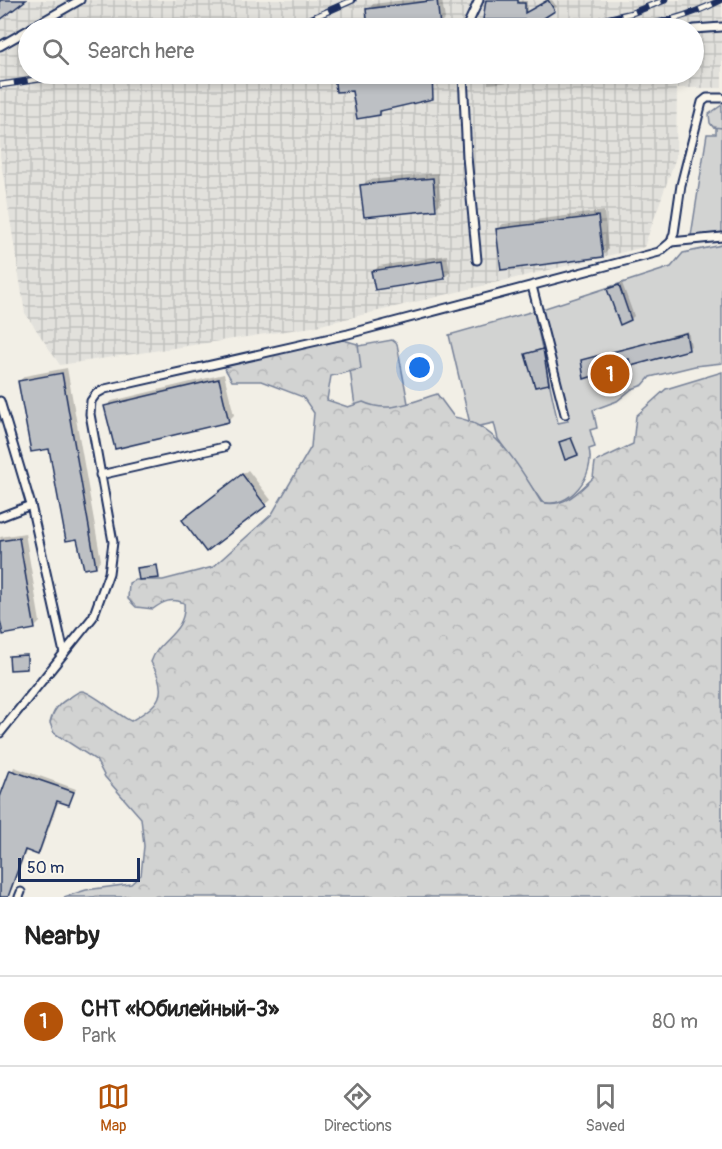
<!DOCTYPE html>
<html lang="en">
<head>
<meta charset="utf-8">
<style>
	body { margin:0; font-family:Pangolin,sans-serif; background:#f6f6f6; color:#222 }
	.scale { position:absolute; left:18px; bottom:15px; width:122px; box-sizing:border-box; padding-left:6px; border:3px solid #1b2f5e; border-top:0; font-size:16px; line-height:21px; white-space:nowrap; color:#1b2f5e; -webkit-text-stroke:4px #fbf7ec; paint-order:stroke }
	.you { position:absolute; left:420px; top:368px; width:21px; height:21px; margin:-15px; border:4px solid #fff; border-radius:50%; background:#1a73e8; box-shadow:0 0 0 9px #1a73e833 }
	.badge { display:grid; place-items:center; width:39px; height:39px; border-radius:50%; background:#b45309; color:#fff; font-size:20px; font-weight:700 }
	.pin { position:absolute; translate:-50% -50%; border:3px solid #fff; box-shadow:0 2px 6px #0006 }
	.list { margin:0; padding:0; list-style:none }
	h2 { display:flex; justify-content:space-between; align-items:center; height:78px; margin:0; padding:0 24px; font-size:26px }
	h2 small { font-size:20px; font-weight:400; color:#767676 }
	.list li { display:grid; grid-template-columns:39px 1fr auto; gap:18px; align-items:center; box-sizing:border-box; height:90px; padding:0 24px; border-top:2px solid #e0e0e0 }
	.list b { display:block; font-size:22px; white-space:nowrap }
	.list p { margin:0; font-size:20px; white-space:nowrap; color:#767676 }
	.list em { font-size:20px; font-style:normal; color:#767676 }
	.icon { flex:none; width:33px; height:33px; fill:none; stroke:currentColor; stroke-width:2; stroke-linecap:round; stroke-linejoin:round }
	.map { position:relative; flex:none; width:722px; height:897px; overflow:hidden }
	.search { position:absolute; background:#fff; box-shadow:0 3px 9px #0003; left:18px; right:18px; top:18px; height:66px; display:flex; align-items:center; gap:15px; box-sizing:border-box; padding:0 21px; border-radius:33px; color:#767676; font-size:22px }
	.sheet { height:168px; background:#fff }
	nav { display:flex; justify-content:space-around; align-items:center; box-sizing:border-box; height:84px; border-top:2px solid #e0e0e0; background:#fff; font-size:16px; color:#767676 }
	nav a { display:grid; justify-items:center; gap:3px }
	nav .on { color:#b45309 }
	.map>svg:first-child { display:block }
	.industrial { fill:url(#industrial-grid); fill-rule:evenodd }
	.green { fill:#d2d3d2; stroke:#768198; stroke-width:1.5 }
	.forest { fill:url(#forest-crowns); stroke:#768198; stroke-width:1.5 }
	.shadow { fill:#0003 }
	.building { fill:#bdc0c4; stroke:#1b2f5e; stroke-width:1.5 }
	.lines { fill:none; stroke-linecap:round; stroke-linejoin:round }
	.lane-casing { stroke:#1b2f5e; stroke-width:11 }
	.lane { stroke:#fbf7ec; stroke-width:7 }
	.rail-casing { stroke:#1b2f5e; stroke-width:7 }
	.rail { stroke:#fbf7ec; stroke-width:4.5; stroke-dasharray:14; stroke-linecap:butt }
</style>
</head>
<body>
<div class="map">
<svg width="722" height="897" viewBox="0 0 722 897">
	<defs>
		<pattern id="industrial-grid" width="8" height="8" patternUnits="userSpaceOnUse" patternTransform="scale(1.5)"><rect width="8" height="8" fill="#e2e1dc"/><path d="M0 4h8M4 0v8" fill="none" stroke="#c1c1bf"/></pattern>
		<pattern id="forest-crowns" width="20" height="18" patternUnits="userSpaceOnUse" patternTransform="scale(1.5)"><rect width="20" height="18" fill="#d2d3d2"/><path d="M2 6a3 3 0 1 1 6 0M12 15a3 3 0 1 1 6 0" fill="none" stroke="#b4b5b7"/></pattern>
	</defs>
	<rect width="100%" height="100%" fill="#f2efe6"/>
	<filter id="ink" filterUnits="userSpaceOnUse"><feTurbulence type="fractalNoise" baseFrequency=".0167" numOctaves="2"/><feDisplacementMap in="SourceGraphic" scale="12" xChannelSelector="R" yChannelSelector="G"/><feConvolveMatrix kernelMatrix="1 2 1 2 8 2 1 2 1" color-interpolation-filters="sRGB"/></filter>
	<g filter="url(#ink)">
		<path class="industrial" d="M0,0H722V88H677L676,157L644,247L312,327L60,365L25,313L0,156ZM28,28H694V74H28Z"/>
		<g class="green">
			<path d="M716,126H722V233L691,236L707,134H716Z"/>
			<path d="M722,245V363L695,366L650,377L643,385L632,389L617,401L593,410L597,428L590,430L595,447L589,449C596,475 569,510 542,502L498,439L494,423L471,428L449,335L534,311L558,423L568,421L542,309L671,267L683,253Z"/>
			<path d="M392,340L397,344L412,425L359,435L347,348Z"/>
		</g>
		<g class="forest">
			<path d="M722,105V128L713,127L710,123L709,114Z"/>
			<path d="M343,340L358,344L361,369L331,376L327,400L348,407L363,402C388,414 412,402 437,394L454,417C497,424 520,468 541,502C564,509 578,492 593,478L595,462L633,444L636,416L666,389L722,372V897H64L86,890L131,884L141,875L144,846L141,818L105,777L96,760L54,733L50,723C53,711 58,704 69,698C74,695 78,691 82,691C91,691 119,716 131,721C159,704 170,695 151,662C158,639 187,633 184,603C171,598 164,601 153,609L136,607L128,599L129,583L135,580H163L213,567L272,514L311,447L314,413L303,397L261,381H232L224,367L237,359Z"/>
		</g>
		<g class="shadow">
			<path d="M405,0H442L445,19L439,25L370,28L368,10L373,4Z"/>
			<path d="M488,0L527,1V12L546,0H552L557,7L540,19Z"/>
			<path d="M335,74H427L429,94L385,108L380,114L353,89L337,90Z"/>
			<path d="M487,74H605L488,84Z"/>
			<path d="M438,173L441,203L435,208L362,186L368,180Z"/>
			<path d="M604,211L608,250L603,256L497,229L503,224Z"/>
			<path d="M447,255L450,272L445,277L373,272L379,266Z"/>
			<path d="M622,283L634,316L631,319L609,290Z"/>
			<path d="M688,331L691,346L688,348L630,357L603,365V370L600,360L585,377L581,362L584,359Z"/>
			<path d="M67,368L101,560L96,566L79,537L51,447L19,381L25,376Z"/>
			<path d="M224,374L234,415L228,421L106,406L112,401Z"/>
			<path d="M572,437L578,453L577,454L562,441Z"/>
			<path d="M248,470L271,500L265,505L184,520Z"/>
			<path d="M25,533L40,622L34,628L0,611V537Z"/>
			<path d="M158,565V577L139,568L140,567Z"/>
			<path d="M28,654L27,668L11,656L12,655Z"/>
			<path d="M14,767L76,789L69,803L59,800L41,850L38,853L27,849L12,889L5,897H0V805Z"/>
		</g>
		<g class="building">
			<path d="M0,0H26L0,20Z"/>
			<path d="M437,0L440,26L368,28L366,9Z"/>
			<path d="M486,0H518V3H525V13L548,0L555,11L541,20H483Z"/>
			<path d="M334,74H432L433,99L380,111V115L357,119L352,91L336,92Z"/>
			<path d="M433,178L436,210L364,217L360,185Z"/>
			<path d="M598,216L603,257L501,270L496,229Z"/>
			<path d="M442,260L445,279L375,290L371,271Z"/>
			<path d="M619,285L631,320L620,325L607,289Z"/>
			<path d="M686,333L689,350L631,366L629,359L601,367L603,373L584,379L581,360Z"/>
			<path d="M543,349L549,384L535,387L525,354Z"/>
			<path d="M62,373L96,567L84,569L77,539L66,541L49,449L31,452L18,381Z"/>
			<path d="M219,379L229,422L115,449L104,406Z"/>
			<path d="M571,438L578,455L565,460L559,442Z"/>
			<path d="M242,474L266,506L206,552L182,520Z"/>
			<path d="M19,538L35,629L3,635L0,620V541Z"/>
			<path d="M157,565L159,578L139,580L137,568Z"/>
			<path d="M27,655V669L10,670L9,656Z"/>
			<path d="M10,770L74,792L69,805L57,801L38,855L25,850L8,897H0V797Z"/>
		</g>
		<g class="lines">
			<defs>
				<g id="lane">
					<path d="M31,28L80,0"/>
					<path d="M466,28L479,0"/>
					<path d="M694,29L722,27"/>
					<path d="M0,46L28,30"/>
					<path d="M463,74L467,157L477,260"/>
					<path d="M671,242L722,237"/>
					<path d="M532,286L565,414"/>
					<path d="M0,401L31,505L64,653"/>
					<path d="M100,475L224,447"/>
					<path d="M0,517L31,505"/>
					<path d="M0,733L93,617L109,573L113,542L90,414L91,401L96,394L105,389L348,334L659,252L671,242L674,233L681,185L702,102L707,98H722"/>
					<path d="M19,897L21,892"/>
				</g>
			</defs>
			<use href="#lane" class="lane-casing"/>
			<use href="#lane" class="lane"/>
			<defs>
				<g id="rail">
					<path d="M290,28L353,0"/>
					<path d="M567,28L632,13L665,0"/>
					<path d="M618,28C655,26 688,17 721,0"/>
					<path d="M0,85L74,74"/>
				</g>
			</defs>
			<use href="#rail" class="rail-casing"/>
			<use href="#rail" class="rail"/>
		</g>
	</g>
</svg>
<div class="scale">50 m</div>
<div class="you"></div>
<div class="pin badge" style="left:610px;top:374px">1</div>
<div class="search"><svg class="icon" aria-label="search" viewBox="0 0 24 24"><circle cx="10" cy="10" r="6"/><path d="M15 15l6 6"/></svg>Search here</div>
</div>
<section class="sheet">
<h2>Nearby<small></small></h2>
<ul class="list">
<li><span class="badge">1</span><div><b>СНТ «Юбилейный-3»</b><p>Park</p></div><em>80 m</em></li>
</ul>
</section>
<nav>
<a class="on"><svg class="icon" aria-label="map" viewBox="0 0 24 24"><path d="M3 6l6-2 6 2 6-2v14l-6 2-6-2-6 2zM9 4v14M15 6v14"/></svg>Map</a>
<a><svg class="icon" aria-label="directions" viewBox="0 0 24 24"><path d="M12 3l9 9-9 9-9-9zM9 14v-3h6M13 9l2 2-2 2"/></svg>Directions</a>
<a><svg class="icon" aria-label="saved" viewBox="0 0 24 24"><path d="M7 4h10v16l-5-4-5 4z"/></svg>Saved</a>
</nav>
</body>
</html>
